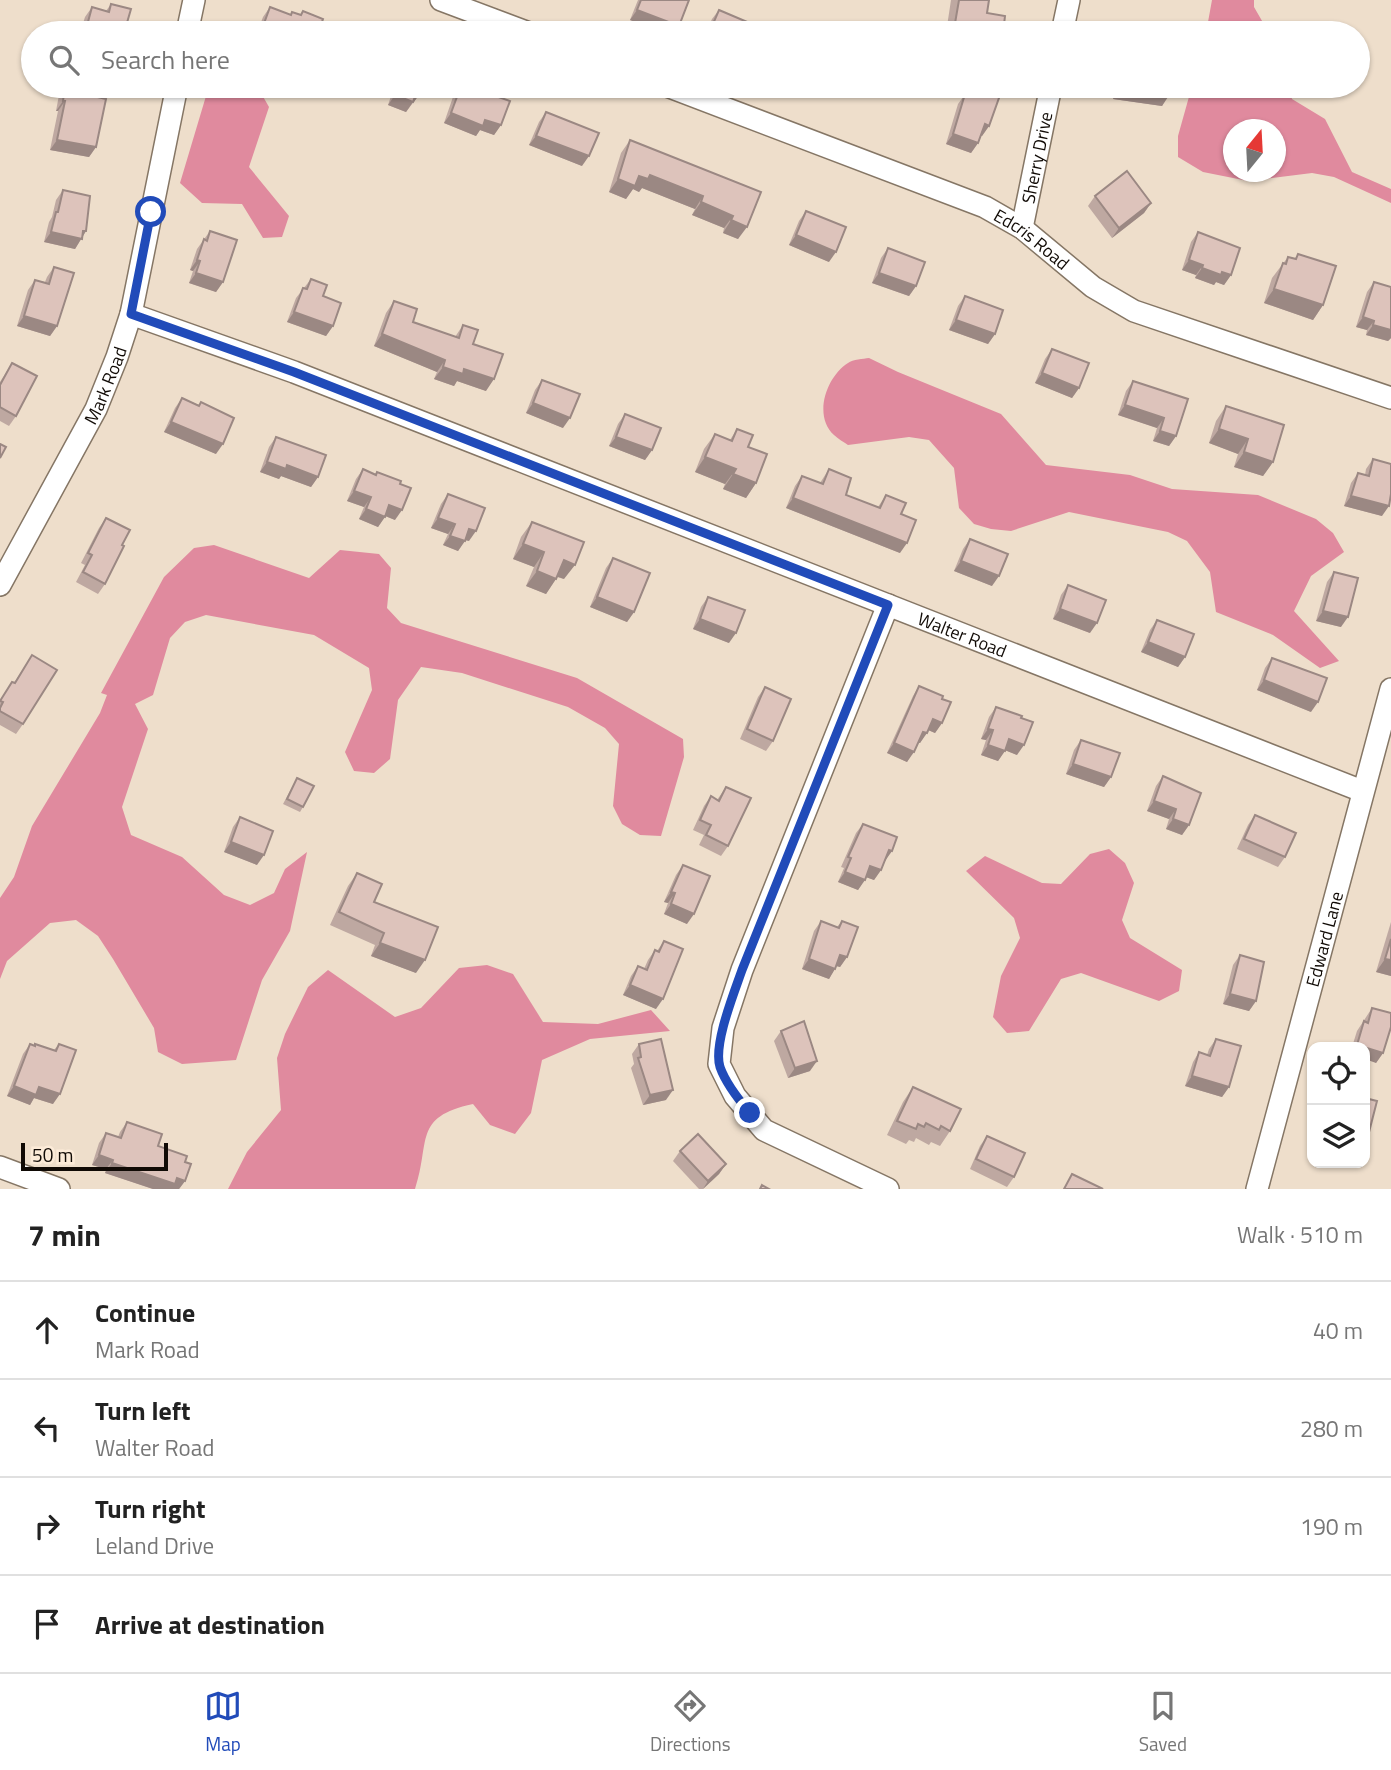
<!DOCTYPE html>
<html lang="en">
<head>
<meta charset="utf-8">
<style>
	body { margin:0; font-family:"Titillium Web",sans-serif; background:#f2f2f2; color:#222 }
	.controls { position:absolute; right:21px; bottom:21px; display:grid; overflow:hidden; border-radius:14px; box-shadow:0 2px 5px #0004 }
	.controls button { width:63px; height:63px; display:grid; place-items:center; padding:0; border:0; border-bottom:2px solid #e0e0e0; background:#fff; color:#222; font:35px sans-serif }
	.compass { position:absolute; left:1223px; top:119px; width:63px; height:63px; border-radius:50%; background:#fff; box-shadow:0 2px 5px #0004; rotate:18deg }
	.scale { position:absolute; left:21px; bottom:18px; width:147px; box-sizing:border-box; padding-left:7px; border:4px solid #100a05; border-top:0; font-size:19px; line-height:24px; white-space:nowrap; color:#100a05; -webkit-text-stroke:5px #fcebd8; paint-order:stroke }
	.stop { position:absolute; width:21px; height:21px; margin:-16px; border:5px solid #214bb9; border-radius:50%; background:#fff }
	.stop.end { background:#214bb9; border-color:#fff; box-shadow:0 2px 7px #0008 }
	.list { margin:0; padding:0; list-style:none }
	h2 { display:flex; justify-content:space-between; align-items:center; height:91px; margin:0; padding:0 28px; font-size:30px }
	h2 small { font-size:23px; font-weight:400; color:#767676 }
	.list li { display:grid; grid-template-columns:46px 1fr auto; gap:21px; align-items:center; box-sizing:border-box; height:98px; padding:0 28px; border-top:2px solid #e0e0e0 }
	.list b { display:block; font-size:26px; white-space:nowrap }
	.list p { margin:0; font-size:23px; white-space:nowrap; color:#767676 }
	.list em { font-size:23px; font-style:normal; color:#767676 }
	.icon { flex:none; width:38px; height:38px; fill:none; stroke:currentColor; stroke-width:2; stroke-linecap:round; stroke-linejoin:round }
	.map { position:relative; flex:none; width:1391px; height:1189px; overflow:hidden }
	.search { position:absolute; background:#fff; box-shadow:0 2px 5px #0004; left:21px; right:21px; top:21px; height:77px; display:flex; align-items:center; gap:18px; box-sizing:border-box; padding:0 24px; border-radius:38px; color:#767676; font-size:26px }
	.sheet { height:483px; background:#fff }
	nav { display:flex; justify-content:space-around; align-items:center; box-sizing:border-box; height:98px; border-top:2px solid #e0e0e0; background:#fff; font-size:19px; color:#767676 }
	nav a { display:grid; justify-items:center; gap:4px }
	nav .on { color:#214bb9 }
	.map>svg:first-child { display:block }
	.forest { fill:#e08a9e; fill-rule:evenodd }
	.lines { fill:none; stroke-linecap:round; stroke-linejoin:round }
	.street-casing { stroke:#857665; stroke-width:24 }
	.street { stroke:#fff; stroke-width:21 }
	.wall { fill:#bea8a1 }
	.shaded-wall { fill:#9b8883 }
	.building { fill:#ddc3bb; stroke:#9b8883; stroke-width:2 }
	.route { stroke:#214bb9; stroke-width:9 }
	.labels { text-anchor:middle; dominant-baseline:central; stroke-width:5; stroke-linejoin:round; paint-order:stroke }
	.street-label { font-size:18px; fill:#100a05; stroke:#fcebd8 }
</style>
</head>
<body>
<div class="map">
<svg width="1391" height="1189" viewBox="0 0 1391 1189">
	<rect width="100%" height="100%" fill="#eedecb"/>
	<g class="forest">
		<path d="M1212,0H1254V7L1269,33H1206Z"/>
		<path d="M209,86H257L269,107L249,167L289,216L282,237L263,238L242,204L202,203L180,183Z"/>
		<path d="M1192,86H1289L1292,99L1325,119L1352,172L1391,189V203L1334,177L1312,173L1248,181L1203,172L1178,157V136ZM1234,130H1276V172H1234Z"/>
		<path d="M869,358L898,372L1001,414L1046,465L1130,475L1172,489L1258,495L1316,519L1333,533L1344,552L1311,576L1294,611L1339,661L1320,668L1273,635L1216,612L1210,572L1187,541L1168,532L1069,512L1011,531L991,529L974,524L959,508L954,468L929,440L909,437L848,445C844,442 838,439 834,435C813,416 826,377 848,363C853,359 863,359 869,358Z"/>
		<path d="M214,545L309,578L340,550L379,554L391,568L387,608L401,623L577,678L683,739L684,757L661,836L640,835L622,824L613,806L619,744L605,728L568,707L462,673L421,667L398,700L390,759L374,773L354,771L345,752L372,690L369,668L314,635L206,615L185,622L170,638L153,695L135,704L148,729L122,807L131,835L182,857L224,895L250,905L274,893L285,869L307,852L290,931L262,980L236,1060L182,1064L158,1052L154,1028L113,959L98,936L76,920L50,923L7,961L0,979V898L14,877L32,826L100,713L107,695L101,693L164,577L194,548Z"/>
		<path d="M1109,849L1125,863L1134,883L1122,920L1130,938L1182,970L1179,991L1159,1001L1081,973L1061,979L1029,1031L1007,1033L993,1017L1001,976L1020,938L1014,918L966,871L985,856L1042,883L1061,884L1090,854Z"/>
		<path d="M487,965L513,974L543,1022L598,1024L651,1010L670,1031L590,1039L542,1060L531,1113L515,1134L490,1125L473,1104C412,1117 431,1142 415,1189H228L247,1152L281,1110L277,1058L285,1034L308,987L328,970L395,1017L421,1008L459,968Z"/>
	</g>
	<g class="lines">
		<defs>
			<g id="street">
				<path d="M441,0L529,33"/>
				<path d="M187,33L194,0"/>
				<path d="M1062,33L1069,0"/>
				<path id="s1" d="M667,86L985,207L1022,228L1093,287L1134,311L1391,398"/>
				<path id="s2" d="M1022,228L1051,86"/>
				<path id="s3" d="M131,314L294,372L1362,791"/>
				<path id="s4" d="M0,585L96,409L117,357L131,314L177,86"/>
				<path d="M888,605L742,970L723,1028L719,1064L735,1096L764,1130L888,1189"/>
				<path d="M0,1167L59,1189"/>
				<path id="s5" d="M1257,1189L1391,689"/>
			</g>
		</defs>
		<use href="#street" class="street-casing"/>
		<use href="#street" class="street"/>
	</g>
	<g class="wall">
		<path d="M638,0H689L679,26L674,33H666L630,20Z"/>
		<path d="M951,0H989L987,13L1003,33H946Z"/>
		<path d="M111,4L124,33H80L85,17L92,7L106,11Z"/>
		<path d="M270,7L290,15L292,12L300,15L303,11L322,22L333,33H257L263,17Z"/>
		<path d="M719,10L773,33H706L712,19Z"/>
		<path d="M65,86H71L96,147L89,157L50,150L58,111H56L59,95Z"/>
		<path d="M376,86H424L421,92L406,112L388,105L392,93Z"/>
		<path d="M460,86H467L501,125L494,135L480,130L476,136L444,123L454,94Z"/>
		<path d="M971,86L989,126L982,136L981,135L978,143L971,153L946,144L958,104Z"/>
		<path d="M1115,86H1173L1162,106L1113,99Z"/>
		<path d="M546,112L582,166L529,145L539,122Z"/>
		<path d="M630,140L761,192L738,239L723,233L724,228L692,215L695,209L642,188L639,192L633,189L626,199L609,192L621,153Z"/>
		<path d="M63,190L86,231L75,249L44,242L49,222L52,217L56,200Z"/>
		<path d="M1095,196L1151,203L1144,213L1112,238L1088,206Z"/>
		<path d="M806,211L829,262L789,245L799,221Z"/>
		<path d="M210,231L223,282L216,292L189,283L193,271L190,270L197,249Z"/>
		<path d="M1198,232L1231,275L1224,285L1216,282L1214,285L1195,278L1196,275L1182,270L1191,242Z"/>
		<path d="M888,248L916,286L909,296L872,283L881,258Z"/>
		<path d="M1298,254L1323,305L1313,320L1264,303L1272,278L1288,257L1295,259Z"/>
		<path d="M54,267L57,326L50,336L17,326L28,290L35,280L45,282L47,277Z"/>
		<path d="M311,279L323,296L333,326L326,336L287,322L296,298Z"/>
		<path d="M1374,282L1391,338L1388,341L1366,335L1367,330L1356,327L1367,292Z"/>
		<path d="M965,296L995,334L988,344L949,330L958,306Z"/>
		<path d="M394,301L413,322L455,337L463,325L473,344L486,391L457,381L454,386L434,379L437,372L374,346L386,313Z"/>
		<path d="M1052,349L1079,388L1072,398L1035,383L1045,359Z"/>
		<path d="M12,363L16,416L9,426L0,421V382Z"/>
		<path d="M542,380L563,428L526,413L535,390Z"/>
		<path d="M1133,381L1188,399L1176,436L1169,446L1153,441L1157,428L1118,415L1126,391Z"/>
		<path d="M182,398L199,405L201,402L216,454L164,432L175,408Z"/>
		<path d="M1226,406L1273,462L1263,476L1234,467L1238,454L1209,443L1216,421Z"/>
		<path d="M625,414L652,450L645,460L609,446L618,424Z"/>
		<path d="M737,429L748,447L756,483L746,498L723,489L725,484L695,472L704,449L715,434L730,440Z"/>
		<path d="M276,437L318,477L311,487L281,476L279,479L260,472L269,447Z"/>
		<path d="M1373,459L1382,516L1344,506L1351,483L1358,473L1365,475L1366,469Z"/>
		<path d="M363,469L375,474L377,472L395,520L385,516L378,527L359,519L364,507L347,501L356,479Z"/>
		<path d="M829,469L846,495L878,507L886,495L901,514L900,553L786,508L795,486L802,476L820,483Z"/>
		<path d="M448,494L469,541L465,540L458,551L443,545L448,534L431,528L441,504Z"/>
		<path d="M106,518L122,545L105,584L98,594L76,582L85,565L81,563L99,528Z"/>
		<path d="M532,522L564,579L557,577L546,594L526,586L534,567L513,559L521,537Z"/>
		<path d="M970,539L992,586L954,571L963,549Z"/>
		<path d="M613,558L634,612L627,622L590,607L606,568Z"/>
		<path d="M1334,572L1341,627L1316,621L1327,582Z"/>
		<path d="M1068,585L1090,633L1053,619L1061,595Z"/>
		<path d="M708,597L729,643L693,629L701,607Z"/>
		<path d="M1157,620L1185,657L1178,667L1141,652L1150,630Z"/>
		<path d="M32,655L23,724L16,734L0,725V700L12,682L14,683Z"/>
		<path d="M1272,658L1311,712L1257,690L1265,668Z"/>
		<path d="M919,686L942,699V723L935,733L928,730L920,743L918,742L907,762L887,753L913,696Z"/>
		<path d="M765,687L773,741L766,751L740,739L758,697Z"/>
		<path d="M996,707L1017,755L1005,750L998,761L981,755L986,740L981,739L989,717Z"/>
		<path d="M1081,740L1111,777L1104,787L1066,774L1074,750Z"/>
		<path d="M1163,776L1189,825L1182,835L1166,829L1169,819L1147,811L1156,786Z"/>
		<path d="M297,778L303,807L300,812L283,804Z"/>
		<path d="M726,787L728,846L721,856L699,845L704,835L693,830L704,806L711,796L717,800Z"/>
		<path d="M1255,815L1285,857L1278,867L1237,849L1248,825Z"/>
		<path d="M240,817L257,865L224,852L233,827Z"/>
		<path d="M863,824L892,851L884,861L881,870L874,880L866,877L858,890L838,882L844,868L841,867L856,833Z"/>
		<path d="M683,865L687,924L664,914L668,903L664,902L676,875Z"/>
		<path d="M357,873L374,902L416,973L371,956L375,945L330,925L348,886Z"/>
		<path d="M821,921L837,927L842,921L847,957L840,967L836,966L829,979L802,969L814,931Z"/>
		<path d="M1391,922V976L1376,972Z"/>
		<path d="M664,941L656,1009L623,995L631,976L638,966L644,969L648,960L655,950L657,951Z"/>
		<path d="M1240,955L1256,1001L1249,1011L1223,1004L1233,965Z"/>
		<path d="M1372,1008L1383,1053L1376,1063L1365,1047H1352L1357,1031Z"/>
		<path d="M781,1031L810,1071L788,1078L774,1041Z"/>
		<path d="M1216,1039L1229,1087L1222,1097L1185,1086L1193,1062L1199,1052L1207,1055L1209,1049Z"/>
		<path d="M30,1044L54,1050L59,1044L53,1104L34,1098L30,1105L7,1096L23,1054Z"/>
		<path d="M639,1044L666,1100L643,1105L631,1068L634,1064L632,1054Z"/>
		<path d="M913,1087L950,1131L940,1146L931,1142L929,1145L916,1138L914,1142L909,1140L906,1144L887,1135L903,1102Z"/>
		<path d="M127,1122L158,1146L185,1162V1181L179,1189H153L105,1173L106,1169L92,1165L99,1143L106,1133L118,1137L120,1132Z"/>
		<path d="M987,1136L1014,1177L1007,1187L970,1169L980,1146Z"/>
		<path d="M680,1151L726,1164L719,1174L703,1189H699L673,1161Z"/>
	</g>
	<g class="shaded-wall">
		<path d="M637,10L679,26L674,33H666L630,20Z"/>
		<path d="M262,29L272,33H259Z"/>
		<path d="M816,86H846L839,95Z"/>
		<path d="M1122,86H1136L1172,91L1162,106L1113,99Z"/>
		<path d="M417,91L421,92L414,102L410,101Z"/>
		<path d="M395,95L413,102L406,112L388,105Z"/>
		<path d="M63,101H65L58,111H56Z"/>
		<path d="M451,113L485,120L501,125L494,135L480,130L476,136L444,123Z"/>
		<path d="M985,124L989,126L982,136L978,134Z"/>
		<path d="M953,134L978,143L971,153L946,144Z"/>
		<path d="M536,136L589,156L582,166L529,145Z"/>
		<path d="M57,140L96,147L89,157L50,150Z"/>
		<path d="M650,175L703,196L695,209L642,188L639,192L633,189L626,199L609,192L618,179Z"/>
		<path d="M701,202L733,216L724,228L692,215Z"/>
		<path d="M1151,203L1144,213L1112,238L1119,228Z"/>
		<path d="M731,220L747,227L738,239L723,233Z"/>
		<path d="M83,231H86L75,249L44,242L51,232Z"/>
		<path d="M796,235L836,252L829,262L789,245Z"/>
		<path d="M197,260L200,261L193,271L190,270Z"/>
		<path d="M1189,260L1203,265L1196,275L1182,270Z"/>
		<path d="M1202,268L1222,272L1231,275L1224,285L1216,282L1214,285L1195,278Z"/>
		<path d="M196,273L223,282L216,292L189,283Z"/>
		<path d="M879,273L916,286L909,296L872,283Z"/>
		<path d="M1274,289L1323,305L1313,320L1264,303Z"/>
		<path d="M294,312L333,326L326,336L287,322Z"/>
		<path d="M24,316L57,326L50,336L17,326Z"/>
		<path d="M1363,317L1374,321L1367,330L1356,327Z"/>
		<path d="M956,320L995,334L988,344L949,330Z"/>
		<path d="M1373,325L1391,330V338L1388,341L1366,335Z"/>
		<path d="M382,334L445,360L437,372L374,346Z"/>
		<path d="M443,367L464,369L494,379L486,391L457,381L454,386L434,379Z"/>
		<path d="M1042,373L1079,388L1072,398L1035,383Z"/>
		<path d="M533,403L570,418L563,428L526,413Z"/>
		<path d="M1125,405L1164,418L1157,428L1118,415Z"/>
		<path d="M171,422L223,444L216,454L164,432Z"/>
		<path d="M1219,429L1248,439L1238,454L1209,443Z"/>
		<path d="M1160,431L1176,436L1169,446L1153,441Z"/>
		<path d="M616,437L652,450L645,460L609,446Z"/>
		<path d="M1244,452L1273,462L1263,476L1234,467Z"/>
		<path d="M705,457L736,469L725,484L695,472Z"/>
		<path d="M267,462L287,465L318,477L311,487L281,476L279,479L260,472Z"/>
		<path d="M733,474L756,483L746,498L723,489Z"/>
		<path d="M354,491L371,497L364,507L347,501Z"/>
		<path d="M1351,496L1389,506L1382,516L1344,506Z"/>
		<path d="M793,498L907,543L900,553L786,508Z"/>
		<path d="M389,505L402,510L395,520L383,515Z"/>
		<path d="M366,509L385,517L378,527L359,519Z"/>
		<path d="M438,518L455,524L448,534L431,528Z"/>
		<path d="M469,529L476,531L469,541L462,539Z"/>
		<path d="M450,536L465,541L458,551L443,545Z"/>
		<path d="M523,544L544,552L534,567L513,559Z"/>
		<path d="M564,560L575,565L564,579L553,575Z"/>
		<path d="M961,561L999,576L992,586L954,571Z"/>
		<path d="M537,571L556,579L546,594L526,586Z"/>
		<path d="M597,597L634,612L627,622L590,607Z"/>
		<path d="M1060,609L1097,623L1090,633L1053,619Z"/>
		<path d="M1323,611L1348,617L1341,627L1316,621Z"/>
		<path d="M700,619L736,633L729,643L693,629Z"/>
		<path d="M1148,642L1185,657L1178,667L1141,652Z"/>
		<path d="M1264,680L1318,702L1311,712L1257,690Z"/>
		<path d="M933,719L942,723L935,733L926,729Z"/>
		<path d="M988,729L993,730L986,740L981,739Z"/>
		<path d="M923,732L927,733L920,743L916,742Z"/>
		<path d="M1009,739L1024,745L1017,755L1002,749Z"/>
		<path d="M894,743L914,752L907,762L887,753Z"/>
		<path d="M988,745L1005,751L998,761L981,755Z"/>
		<path d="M1073,764L1111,777L1104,787L1066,774Z"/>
		<path d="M1154,801L1176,809L1169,819L1147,811Z"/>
		<path d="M1173,819L1189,825L1182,835L1166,829Z"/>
		<path d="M231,842L264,855L257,865L224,852Z"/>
		<path d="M889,850L892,851L885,861L882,860Z"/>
		<path d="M870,866L881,870L874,880L863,876Z"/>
		<path d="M845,872L865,880L858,890L838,882Z"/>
		<path d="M671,892L675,893L668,903L664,902Z"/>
		<path d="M671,904L694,914L687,924L664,914Z"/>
		<path d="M380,943L425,960L416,973L371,956Z"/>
		<path d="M840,955L847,957L840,967L833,965Z"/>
		<path d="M809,959L835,969L829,979L802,969Z"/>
		<path d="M1385,959L1391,960V976L1376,972Z"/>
		<path d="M630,985L663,999L656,1009L623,995Z"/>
		<path d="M1230,994L1256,1001L1249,1011L1223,1004Z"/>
		<path d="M1365,1047L1383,1053L1376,1063L1365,1059Z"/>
		<path d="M817,1061L810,1071L788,1078L795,1068Z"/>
		<path d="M1192,1076L1229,1087L1222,1097L1185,1086Z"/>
		<path d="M14,1086L39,1087L60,1094L53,1104L34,1098L30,1105L7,1096Z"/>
		<path d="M673,1090L666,1100L643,1105L650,1095Z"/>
		<path d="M99,1155L113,1160L106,1169L92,1165Z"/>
		<path d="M112,1163L177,1178L185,1181L179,1189H153L105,1173Z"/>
		<path d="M726,1164L719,1174L703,1189L708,1181Z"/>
	</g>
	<g class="building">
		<path d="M641,0H689L679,26L637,10Z"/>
		<path d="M959,0H989L987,13L1005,16L1003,33H956L957,29H954Z"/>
		<path d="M111,4L131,9L124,33H85L92,7L109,12Z"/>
		<path d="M270,7L291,15L292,12L301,15L303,11L323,19L322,22L335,27L333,33H272L262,29Z"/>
		<path d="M719,10L773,33H709Z"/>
		<path d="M826,26L841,33H822Z"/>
		<path d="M65,86H71L94,90L93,96L106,99L96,147L57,140L65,101H63Z"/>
		<path d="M398,86H424L421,92L417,91L413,102L395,95Z"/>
		<path d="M461,86H467L510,101L501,125L485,120L483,126L451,113Z"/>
		<path d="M972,86H976L1000,95L989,126L985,124L978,143L953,134L965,94L968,95Z"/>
		<path d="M1136,86H1173L1172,91Z"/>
		<path d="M546,112L599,133L589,156L536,136Z"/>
		<path d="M630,140L761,192L747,227L731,220L733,216L701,202L703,196L650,175L648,179L639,176L635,186L618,179Z"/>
		<path d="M1127,171L1151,203L1119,228L1095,196Z"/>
		<path d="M63,190L90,196L86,231H83L82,239L51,232L56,212H58Z"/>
		<path d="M806,211L846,227L836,252L796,235Z"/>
		<path d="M210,231L237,240L223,282L196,273L200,261L197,260L204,239L207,241Z"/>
		<path d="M1198,232L1240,248L1231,275L1222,272L1221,275L1202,268L1203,265L1189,260Z"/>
		<path d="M888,248L925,262L916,286L879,273Z"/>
		<path d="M1298,254L1336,266L1323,305L1274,289L1283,263L1286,264L1288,257L1296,259Z"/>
		<path d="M54,267L74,273L57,326L24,316L35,280L49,284Z"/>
		<path d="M311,279L327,285L323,296L341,303L333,326L294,312L303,288L307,289Z"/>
		<path d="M1374,282L1391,287V330L1373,325L1374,321L1363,317Z"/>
		<path d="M965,296L1003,310L995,334L956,320Z"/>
		<path d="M394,301L417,309L413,322L459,338L463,325L478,330L473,344L503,354L494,379L464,369L463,374L443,367L445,360L382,334Z"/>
		<path d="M1052,349L1089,363L1079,388L1042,373Z"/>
		<path d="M12,363L37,376L16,416L0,407V385Z"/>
		<path d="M542,380L580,394L570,418L533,403Z"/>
		<path d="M1133,381L1188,399L1176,436L1160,431L1164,418L1125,405Z"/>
		<path d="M182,398L199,406L201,402L234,418L223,444L171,422Z"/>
		<path d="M1226,406L1284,425L1273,462L1244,452L1248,439L1219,429Z"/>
		<path d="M625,414L661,428L652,450L616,437Z"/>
		<path d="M737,429L753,435L748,447L767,454L756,483L733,474L736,469L705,457L715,434L732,441Z"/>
		<path d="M276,437L326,455L318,477L287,465L286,469L267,462Z"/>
		<path d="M0,444L6,447L0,458Z"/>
		<path d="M1373,459L1391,464V494L1389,506L1351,496L1358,473L1369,476Z"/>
		<path d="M363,469L376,475L377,472L401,481L400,484L411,488L402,510L389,505L385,517L366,509L371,497L354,491Z"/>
		<path d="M829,469L851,478L846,495L880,508L886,495L906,503L901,514L916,520L907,543L793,498L802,476L823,484Z"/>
		<path d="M448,494L485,508L476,531L469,529L465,541L450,536L455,524L438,518Z"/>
		<path d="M106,518L130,530L122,545L124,546L105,584L83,572L92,555L88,553Z"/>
		<path d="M532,522L584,542L575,565L564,560L556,579L537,571L544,552L523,544Z"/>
		<path d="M970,539L1008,554L999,576L961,561Z"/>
		<path d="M613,558L650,573L634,612L597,597Z"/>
		<path d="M1334,572L1358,578L1348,617L1323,611Z"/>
		<path d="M1068,585L1106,600L1097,623L1060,609Z"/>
		<path d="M708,597L745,610L736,633L700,619Z"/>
		<path d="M1157,620L1194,634L1185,657L1148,642Z"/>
		<path d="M32,655L57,670L23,724L0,711V708L3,702L0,701L12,682L15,683Z"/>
		<path d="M1272,658L1327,678L1318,702L1264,680Z"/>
		<path d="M919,686L943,696L942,699L951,702L942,723L933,719L927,733L923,732L914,752L894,743Z"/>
		<path d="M765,687L791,699L773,741L747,729Z"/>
		<path d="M996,707L1022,716L1021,718L1033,722L1024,745L1009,739L1005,751L988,745L993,730L988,729Z"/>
		<path d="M1081,740L1120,753L1111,777L1073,764Z"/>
		<path d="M1163,776L1201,793L1189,825L1173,819L1176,809L1154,801Z"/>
		<path d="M297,778L314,786L303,807L287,799Z"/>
		<path d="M726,787L751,798L728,846L706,835L711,825L700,820L711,796L719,801Z"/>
		<path d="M1255,815L1296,833L1285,857L1244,839Z"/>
		<path d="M240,817L273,831L264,855L231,842Z"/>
		<path d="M863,824L897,837L892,851L889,850L881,870L870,866L865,880L845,872L851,858L848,857Z"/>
		<path d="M683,865L710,876L694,914L671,904L675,893L671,892Z"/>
		<path d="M357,873L382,884L374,902L438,927L425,960L380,943L384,933L339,912Z"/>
		<path d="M821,921L839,928L842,921L858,927L847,957L840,955L835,969L809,959Z"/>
		<path d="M1391,939V960L1385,959Z"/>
		<path d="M664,941L683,949L663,999L630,985L638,966L647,970L655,950L659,952Z"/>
		<path d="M1240,955L1264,962L1256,1001L1230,994Z"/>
		<path d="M1372,1008L1391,1013V1027L1383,1053L1357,1045L1364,1021L1368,1023Z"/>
		<path d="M804,1021L817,1061L795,1068L781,1031Z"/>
		<path d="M661,1039L673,1090L650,1095L638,1058L641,1057L639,1044Z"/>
		<path d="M1216,1039L1241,1046L1229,1087L1192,1076L1199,1052L1210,1056Z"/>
		<path d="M30,1044L35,1046V1044L56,1051L59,1044L76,1050L60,1094L39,1087L36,1095L14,1086Z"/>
		<path d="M913,1087L961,1109L950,1131L941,1126L939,1130L926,1123L924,1127L918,1124L916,1129L897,1121Z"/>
		<path d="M1365,1098L1377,1101L1367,1140L1365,1139Z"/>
		<path d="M127,1122L162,1134L158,1146L187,1156L185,1162L191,1164L185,1181L177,1178L175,1184L112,1163L113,1160L99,1155L106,1133L121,1138Z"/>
		<path d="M698,1134L726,1164L708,1181L680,1151Z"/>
		<path d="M987,1136L1025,1153L1014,1177L976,1159Z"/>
		<path d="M1072,1174L1103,1189H1064Z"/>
		<path d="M762,1185L769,1189H760Z"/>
	</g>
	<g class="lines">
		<path class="route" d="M151,212L131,314L294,372L888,605L742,970C734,993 713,1045 720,1067C726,1084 738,1099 750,1113"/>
	</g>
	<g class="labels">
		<g class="street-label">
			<text stroke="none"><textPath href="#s2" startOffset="72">Sherry Drive</textPath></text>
			<text stroke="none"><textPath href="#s1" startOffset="397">Edcris Road</textPath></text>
			<text stroke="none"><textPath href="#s4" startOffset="226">Mark Road</textPath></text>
			<text stroke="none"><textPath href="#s3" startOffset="891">Walter Road</textPath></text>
			<text stroke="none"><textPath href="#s5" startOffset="259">Edward Lane</textPath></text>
		</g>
	</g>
</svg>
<div class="controls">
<button><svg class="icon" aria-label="locate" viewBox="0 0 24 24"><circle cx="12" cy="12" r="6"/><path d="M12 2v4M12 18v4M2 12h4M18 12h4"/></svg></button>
<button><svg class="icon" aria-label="layers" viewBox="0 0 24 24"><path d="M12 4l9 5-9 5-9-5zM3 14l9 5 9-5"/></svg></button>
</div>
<svg class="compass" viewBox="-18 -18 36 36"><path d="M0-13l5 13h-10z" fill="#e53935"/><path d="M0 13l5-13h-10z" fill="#767676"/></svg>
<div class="scale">50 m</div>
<div class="stop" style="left:151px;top:212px"></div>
<div class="stop end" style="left:750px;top:1113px"></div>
<div class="search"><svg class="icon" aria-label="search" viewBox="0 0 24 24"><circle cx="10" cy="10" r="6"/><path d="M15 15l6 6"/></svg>Search here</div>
</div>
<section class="sheet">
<h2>7 min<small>Walk · 510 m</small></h2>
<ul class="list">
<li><svg class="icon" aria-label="ahead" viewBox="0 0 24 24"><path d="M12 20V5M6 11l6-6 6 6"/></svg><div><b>Continue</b><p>Mark Road</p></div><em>40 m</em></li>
<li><svg class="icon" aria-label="left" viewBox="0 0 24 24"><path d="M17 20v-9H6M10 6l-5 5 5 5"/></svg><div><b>Turn left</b><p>Walter Road</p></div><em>280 m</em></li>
<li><svg class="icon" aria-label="right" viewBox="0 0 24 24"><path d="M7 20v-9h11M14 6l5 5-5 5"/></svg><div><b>Turn right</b><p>Leland Drive</p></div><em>190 m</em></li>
<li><svg class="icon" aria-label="arrive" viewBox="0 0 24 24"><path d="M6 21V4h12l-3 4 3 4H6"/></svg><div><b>Arrive at destination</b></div></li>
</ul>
</section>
<nav>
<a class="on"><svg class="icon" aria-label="map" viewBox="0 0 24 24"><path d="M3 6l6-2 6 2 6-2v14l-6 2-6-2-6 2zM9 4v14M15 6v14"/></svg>Map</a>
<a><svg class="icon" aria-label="directions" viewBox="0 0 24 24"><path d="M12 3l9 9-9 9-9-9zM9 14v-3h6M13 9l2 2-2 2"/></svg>Directions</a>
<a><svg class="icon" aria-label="saved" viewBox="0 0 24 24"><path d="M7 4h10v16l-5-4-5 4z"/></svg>Saved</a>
</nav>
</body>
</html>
